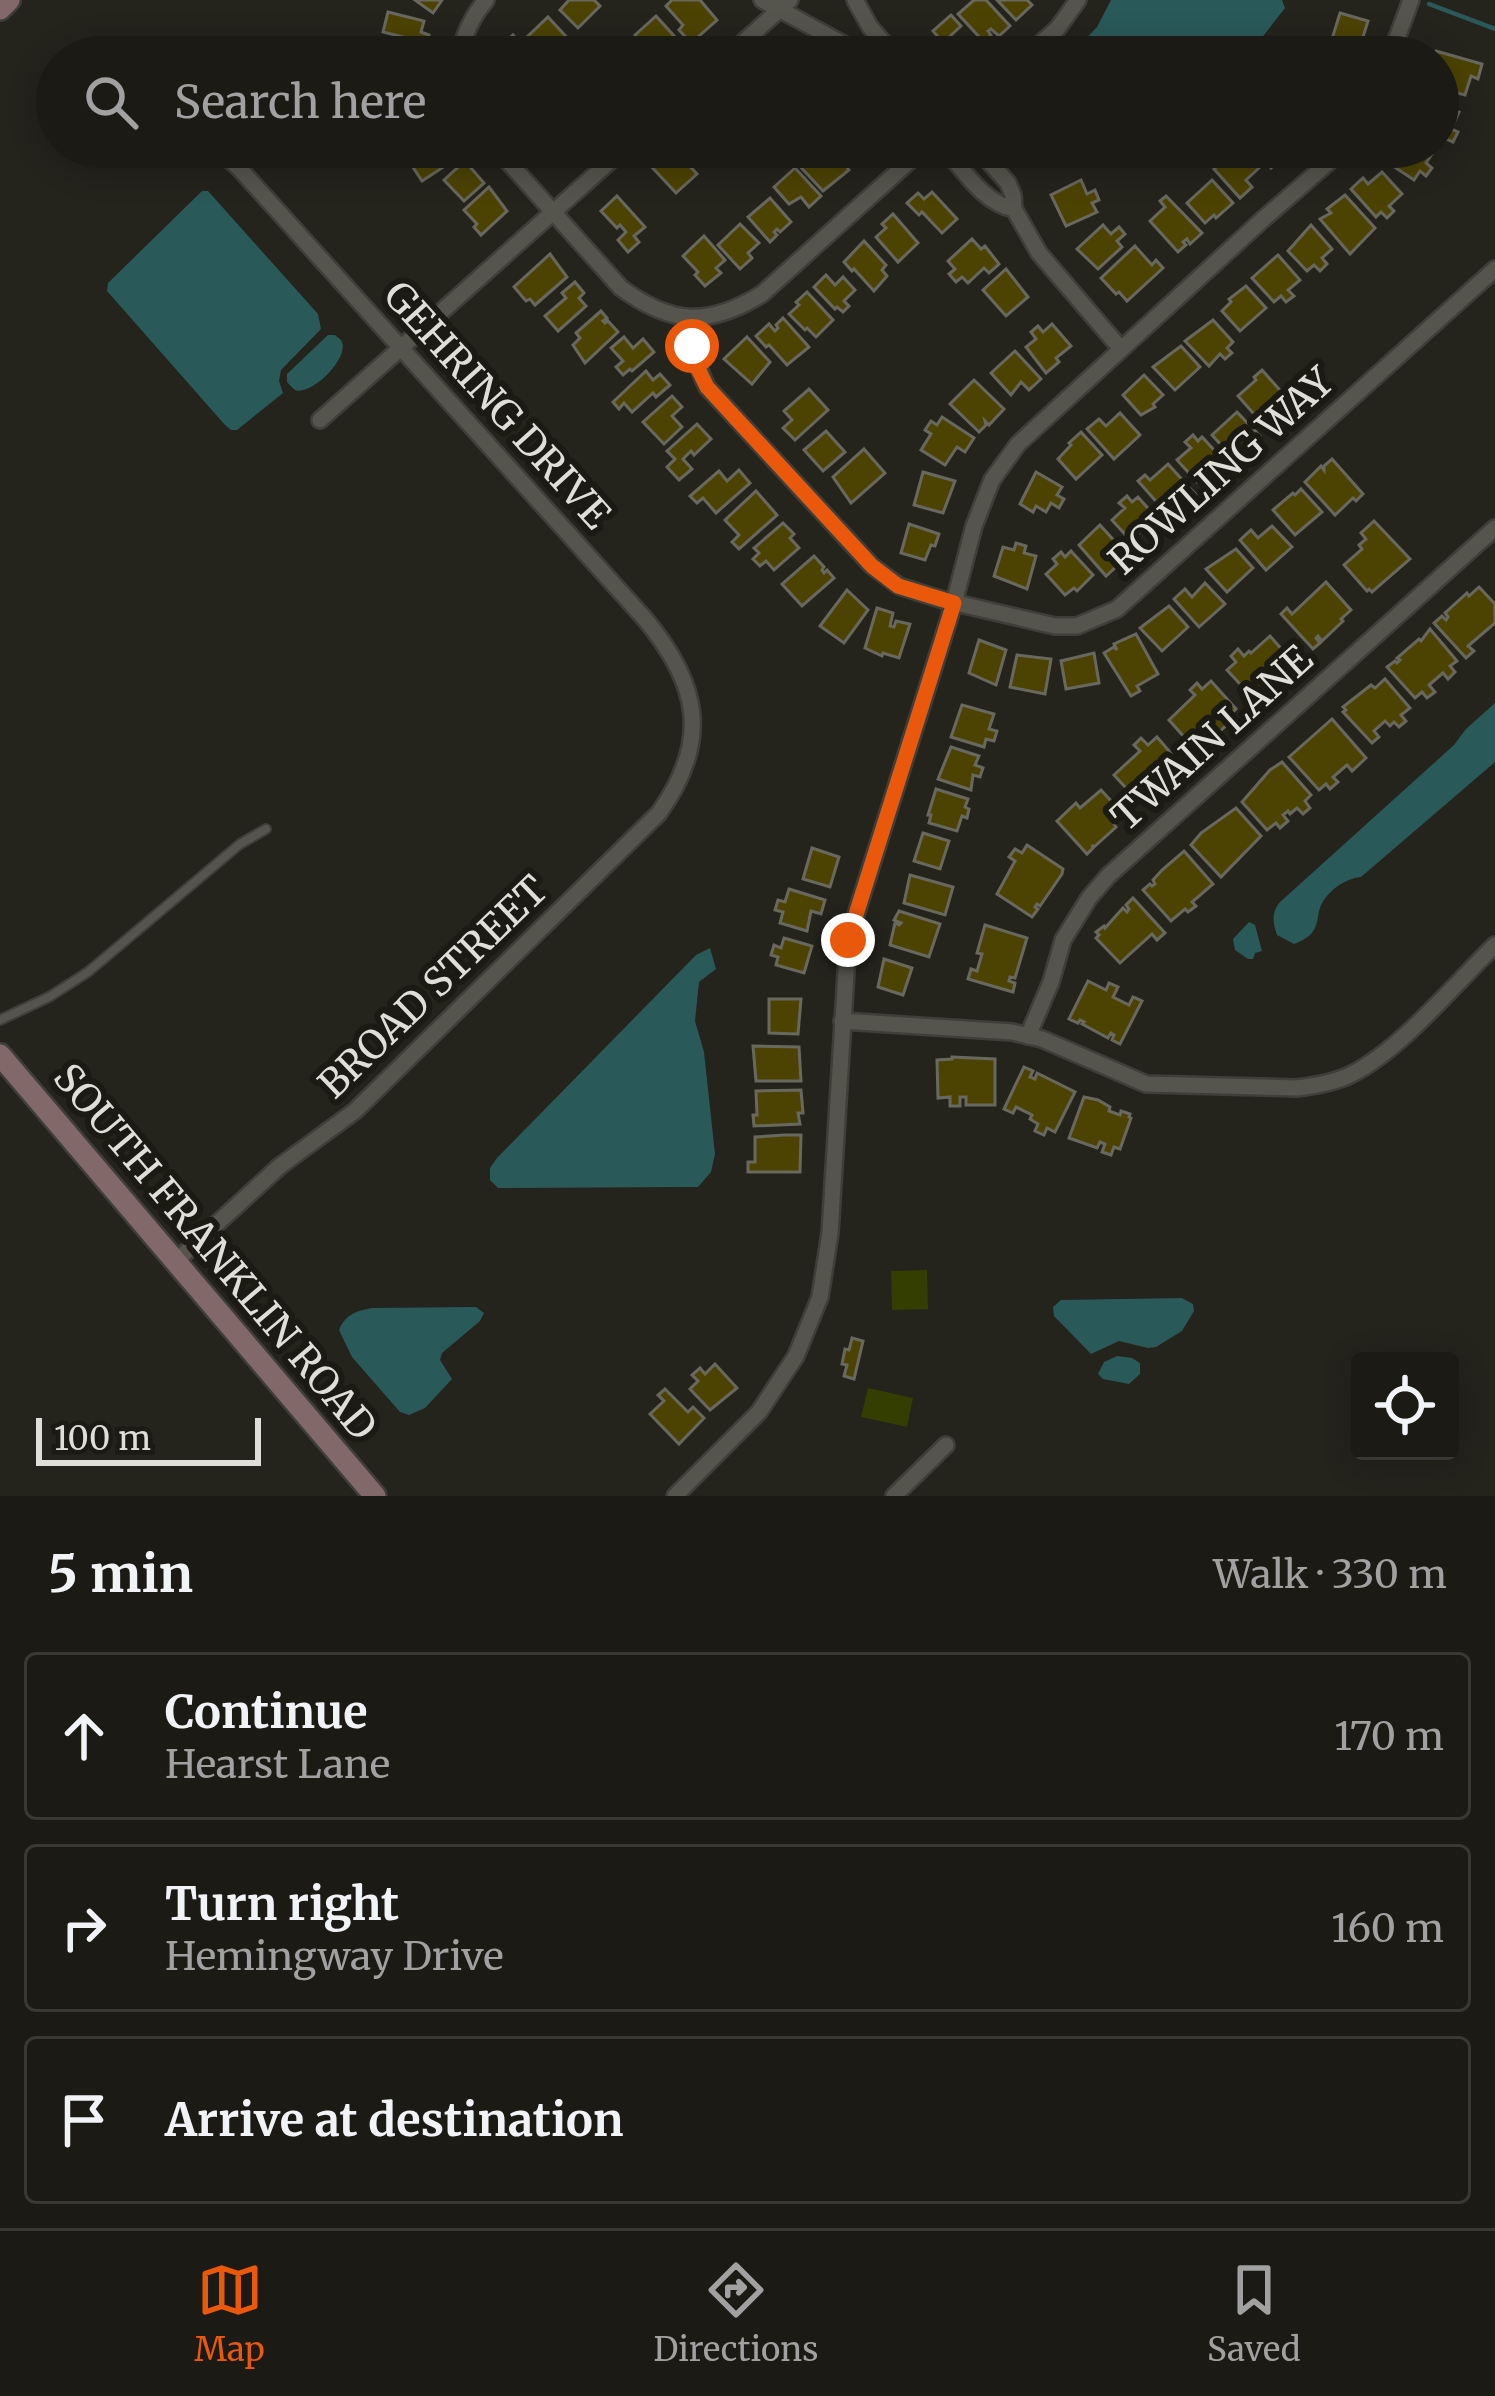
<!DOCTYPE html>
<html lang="en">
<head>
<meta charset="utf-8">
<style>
	body { margin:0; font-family:Merriweather,serif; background:#24231e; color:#f1f3f6 }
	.controls { position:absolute; right:36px; bottom:36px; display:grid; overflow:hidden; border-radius:12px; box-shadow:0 6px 30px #0003 }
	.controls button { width:108px; height:108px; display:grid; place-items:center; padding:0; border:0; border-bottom:3px solid #393834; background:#1b1a15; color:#f1f3f6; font:60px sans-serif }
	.scale { position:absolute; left:36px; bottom:30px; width:225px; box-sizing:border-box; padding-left:12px; border:6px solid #dfded9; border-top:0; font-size:33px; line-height:42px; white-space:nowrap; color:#dfded9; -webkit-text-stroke:9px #1b1a13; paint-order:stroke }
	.stop { position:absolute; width:36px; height:36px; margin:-27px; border:9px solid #ea580c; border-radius:50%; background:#fff }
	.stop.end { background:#ea580c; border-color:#fff; box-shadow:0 3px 12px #0008 }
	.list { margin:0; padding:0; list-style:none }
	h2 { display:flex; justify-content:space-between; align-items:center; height:156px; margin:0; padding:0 48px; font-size:51px }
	h2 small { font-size:39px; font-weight:400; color:#a0a1a0 }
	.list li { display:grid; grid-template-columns:78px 1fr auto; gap:36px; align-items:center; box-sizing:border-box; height:168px; margin:0 24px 24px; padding:0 24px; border:3px solid #393834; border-radius:12px }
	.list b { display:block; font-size:45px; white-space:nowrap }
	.list p { margin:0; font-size:39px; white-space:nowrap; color:#a0a1a0 }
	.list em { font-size:39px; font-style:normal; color:#a0a1a0 }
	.icon { flex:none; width:66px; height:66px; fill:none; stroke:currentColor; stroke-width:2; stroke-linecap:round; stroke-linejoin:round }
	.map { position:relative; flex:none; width:1495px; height:1496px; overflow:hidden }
	.search { position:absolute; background:#1b1a15; box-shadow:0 6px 30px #0003; left:36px; right:36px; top:36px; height:132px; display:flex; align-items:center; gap:30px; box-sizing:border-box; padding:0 42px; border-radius:66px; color:#a0a1a0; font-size:45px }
	.sheet { height:732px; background:#1b1a15 }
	nav { display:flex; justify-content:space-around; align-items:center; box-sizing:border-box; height:168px; border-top:3px solid #393834; background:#1b1a15; font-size:33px; color:#a0a1a0 }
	nav a { display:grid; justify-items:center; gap:6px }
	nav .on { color:#ea580c }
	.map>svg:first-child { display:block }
	.green { fill:#333e00 }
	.water { fill:#2a595a }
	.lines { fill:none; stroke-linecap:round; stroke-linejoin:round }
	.stream { stroke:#2a595a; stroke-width:4.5 }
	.building { fill:#4c4303; stroke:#69685f; stroke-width:3 }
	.lane-casing { stroke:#3f3e39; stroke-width:12 }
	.street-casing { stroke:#3f3e39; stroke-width:20 }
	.secondary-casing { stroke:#3f3e39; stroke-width:26 }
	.lane { stroke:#56554d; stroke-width:8 }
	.street { stroke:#56554d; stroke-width:15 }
	.secondary { stroke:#83686a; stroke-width:21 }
	.route { stroke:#ea580c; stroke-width:15 }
	.labels { text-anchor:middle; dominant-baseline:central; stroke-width:12; stroke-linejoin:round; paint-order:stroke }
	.street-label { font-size:39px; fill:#dfded9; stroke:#1b1a13 }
</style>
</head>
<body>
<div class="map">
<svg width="1495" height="1496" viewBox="0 0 1495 1496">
	<rect width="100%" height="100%" fill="#24231c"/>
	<g class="green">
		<path d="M927,1270L928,1309L892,1310L891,1271Z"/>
		<path d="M868,1388L913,1398L907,1427L861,1417Z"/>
	</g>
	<g class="water">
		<path d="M1111,0H1282L1285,8L1247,57H1068L1097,27Z"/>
		<path d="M202,191H208L318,314L321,329L281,370L279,381L283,393L237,430H231L225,425L107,291L108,283Z"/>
		<path d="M328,335H335C337,337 341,339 342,342C349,359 311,396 295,390C292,388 290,385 287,382V374Z"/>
		<path d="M1495,703V762L1361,877C1345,879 1329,889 1321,905C1317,914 1319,925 1311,934C1306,939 1301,941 1294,944L1277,935C1273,923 1271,914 1279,903L1454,745L1466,729Z"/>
		<path d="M1249,922L1255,925L1262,951L1255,953L1253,959H1248L1235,950L1233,939Z"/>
		<path d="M710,948L716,969L699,982L695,1021L704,1052L715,1154L711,1172L698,1187H690L498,1188L490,1180V1168L497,1158L696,955Z"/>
		<path d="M1182,1298L1193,1304L1194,1311L1182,1331L1156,1347L1148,1348L1119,1341L1091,1354L1054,1316L1053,1307L1061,1300Z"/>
		<path d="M476,1307L484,1313L480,1321L442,1353L440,1360L452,1379L425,1408L409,1415L400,1412L352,1357L339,1330C346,1314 356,1311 372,1308Z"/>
		<path d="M1117,1356L1132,1358L1140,1363V1374L1129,1384L1103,1379L1098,1374L1104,1362Z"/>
	</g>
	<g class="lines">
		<path class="stream" d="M1429,4L1495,29"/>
	</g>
	<g class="building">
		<path d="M415,0H442L433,13Z"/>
		<path d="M569,0H594L600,6L578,28L560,10Z"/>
		<path d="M672,0H700L717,20L691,43L679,30L683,25L666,6Z"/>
		<path d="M974,0H986L1010,26L999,36L991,29L988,31L991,35L984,42L958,14Z"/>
		<path d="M997,0H1027L1032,5L1016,20Z"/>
		<path d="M388,12L424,21L421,32L429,35L426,49L409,45L411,39L383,32Z"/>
		<path d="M1340,13L1368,21L1359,50L1331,42Z"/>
		<path d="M951,15L961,26L946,40L953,47L957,43L969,57H940L930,46L939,38L933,31Z"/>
		<path d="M656,16L685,48L675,57L668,51L665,54L668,57H655L635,35Z"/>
		<path d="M548,17L572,43L556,57H548L528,36Z"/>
		<path d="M513,35L523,47L519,51L524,57H488Z"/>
		<path d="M621,46L629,55L636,48L644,57H608Z"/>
		<path d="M1436,51L1482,64L1478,79L1471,76L1465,95L1438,88V57H1434Z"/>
		<path d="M1438,104L1459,112L1451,129L1458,132L1453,142L1438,135Z"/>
		<path d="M416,147H444L446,154L448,152L454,160L422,181L405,155Z"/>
		<path d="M536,147H574L568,153L564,149L561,152L564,156L553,166Z"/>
		<path d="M809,147H832L849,170L823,191L794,160Z"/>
		<path d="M1238,147H1242L1260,167L1246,180L1252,187L1240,198L1214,169Z"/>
		<path d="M1252,147H1295L1283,160L1279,156V160L1271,168Z"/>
		<path d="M1398,147H1428L1434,151L1426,163L1432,168L1426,176L1420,171L1414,180L1390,164L1401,148Z"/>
		<path d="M674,149L697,174L676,193L649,164L660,154L664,158Z"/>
		<path d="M465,161L484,183L464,201L444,180Z"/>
		<path d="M795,168L821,196L809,207L801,197L789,204L774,187Z"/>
		<path d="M1382,172L1402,194L1389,206L1394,211L1387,218L1381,212L1376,217L1351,189L1363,178L1368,184Z"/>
		<path d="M1081,180L1087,194L1095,190L1099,200L1092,203L1097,212L1066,226L1051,195Z"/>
		<path d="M1212,180L1233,203L1216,218L1214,215L1205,223L1187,203Z"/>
		<path d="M489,187L507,211L481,235L474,227L477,224L464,210Z"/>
		<path d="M932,192L957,219L942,233L922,212L919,215L907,203L918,193L924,199Z"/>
		<path d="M1345,195L1375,228L1350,254L1320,219L1331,213L1327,209Z"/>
		<path d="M617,196L645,227L634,236L639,242L628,252L618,240L626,232L620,225L617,228L601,211Z"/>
		<path d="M1166,196L1202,233L1190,244L1187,239L1183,242L1186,245L1178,252L1150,221L1165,207L1160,201Z"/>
		<path d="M770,198L791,222L780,232L777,229L774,232L777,235L770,242L748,217Z"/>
		<path d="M893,214L918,243L898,262L876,237L886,228L882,224Z"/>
		<path d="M740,224L759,243L748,253L752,258L740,269L718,245Z"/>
		<path d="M1103,225L1111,234L1119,227L1125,234L1117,241L1122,247L1098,269L1077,249Z"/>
		<path d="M1311,225L1332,249L1322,258L1327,264L1320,271L1314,265L1307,271L1288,251Z"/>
		<path d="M704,236L725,260L716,268L721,273L705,286L695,275L698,272L683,256Z"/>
		<path d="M972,239L981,249L985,246L999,264L989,273L984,268L968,283L962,277L956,282L949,274L955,269L948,261Z"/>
		<path d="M864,241L886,265L882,270L887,276L874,291L854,269L852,271L844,262Z"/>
		<path d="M1135,246L1152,265L1156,260L1163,268L1127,301L1119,292L1116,294L1101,278Z"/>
		<path d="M550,254L567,277L535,305L530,299L526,301L514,287Z"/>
		<path d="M1278,255L1300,280L1288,290L1294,296L1286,302L1281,296L1274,302L1252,278Z"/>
		<path d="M1006,269L1028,297L1006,316L983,290Z"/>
		<path d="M826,275L835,285L843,277L855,290L844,301L849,306L843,312L837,307L835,309L814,287Z"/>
		<path d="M575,282L584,293L579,298L586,306L558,331L545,316L566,298L562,293Z"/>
		<path d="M1246,286L1266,308L1240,331L1222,311L1231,302L1229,299Z"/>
		<path d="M807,292L833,320L816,337L807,328L805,330L789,314L799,305L796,302Z"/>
		<path d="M601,311L607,318L603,321L605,323L608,321L618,332L585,363L573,345L580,338L576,333Z"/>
		<path d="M783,318L809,347L787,365L769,345L766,347L756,336L769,324L775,331L778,328L776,325Z"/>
		<path d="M1213,320L1233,342L1227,348L1232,353L1225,359L1220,354L1209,366L1185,341Z"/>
		<path d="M1052,324L1071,346L1056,358L1059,362L1046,373L1026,347L1036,339L1031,332L1038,326L1043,332Z"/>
		<path d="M624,337L633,348L643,339L654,352L632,371L630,369L623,375L616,367L623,361L611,348Z"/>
		<path d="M747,337L770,362L752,384L724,359Z"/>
		<path d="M1181,346L1200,367L1175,390L1153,367Z"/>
		<path d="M1015,351L1041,379L1029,390L1021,382L1011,395L991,373Z"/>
		<path d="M1262,370L1293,405L1282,412L1286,415L1268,430L1238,396L1256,380L1254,377Z"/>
		<path d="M646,371L653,380L660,374L670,385L656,397L653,393L632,412L624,403L619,409L613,402Z"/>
		<path d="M1144,375L1163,395L1153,404L1155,407L1141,415L1123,395Z"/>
		<path d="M974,380L1004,409L989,425L985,421L986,425L979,432L950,404Z"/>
		<path d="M809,389L828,410L795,440L783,428L792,420L784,411Z"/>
		<path d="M672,396L682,407L672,416L682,427L664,444L643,422Z"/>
		<path d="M1237,412L1260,436L1232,457L1212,435Z"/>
		<path d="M1120,413L1140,435L1114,459L1087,429L1099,419L1106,426Z"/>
		<path d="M942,417L974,438L965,452L957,447L945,465L921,450L931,434L925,430L931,421L937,425Z"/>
		<path d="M697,424L711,439L694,455L691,451L683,459L692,469L679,480L667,467L675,459L667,451Z"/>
		<path d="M826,431L845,452L823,471L804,450Z"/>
		<path d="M1081,432L1102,455L1076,479L1058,459L1071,445L1069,443Z"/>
		<path d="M1193,435L1198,441L1202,437L1228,465L1217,475L1211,470L1197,482L1177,460L1191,448L1185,442Z"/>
		<path d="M864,449L885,473L851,503L833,477Z"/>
		<path d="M1332,459L1363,494L1356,501L1353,498L1335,515L1305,482L1321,466L1324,470V466Z"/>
		<path d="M1168,464L1196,495L1179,511L1177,509L1169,516L1138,481L1145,475L1150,480Z"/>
		<path d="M739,470L750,483L716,513L703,498L697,503L690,496L719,471L727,481Z"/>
		<path d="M923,472L955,481L943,513L914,505Z"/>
		<path d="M1036,472L1062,487L1057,495L1064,499L1059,508L1051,503L1046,512L1036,506L1033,512L1020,504Z"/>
		<path d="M1301,489L1322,512L1295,535L1273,510L1293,493L1295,495Z"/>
		<path d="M756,491L777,515L739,549L732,542L739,535L725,520Z"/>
		<path d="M1127,496L1132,502L1138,497L1163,525L1152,535L1144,527L1132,542L1112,520L1125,508L1119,503Z"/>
		<path d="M1374,521L1410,559L1372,592L1369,589L1367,591L1344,565L1362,549L1359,545L1366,539L1361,533Z"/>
		<path d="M783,523L794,534L790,538L799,548L774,570L766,561L760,566L753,559L759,553L754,548Z"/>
		<path d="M909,524L939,534L935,546L931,545L925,560L901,553Z"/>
		<path d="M1100,525L1128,556L1106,576L1079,545Z"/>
		<path d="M1272,526L1292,547L1266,570L1240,540L1251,530L1258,538Z"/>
		<path d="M1016,543L1026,546L1024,553L1036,556L1027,589L994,576L1003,547L1014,550Z"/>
		<path d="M1236,549L1253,568L1227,592L1206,569Z"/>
		<path d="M1071,551L1093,575L1077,591L1074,588L1065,595L1046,574L1057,564L1053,559L1061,552L1065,557Z"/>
		<path d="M814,556L824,567L822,570L824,573L827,570L834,578L802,606L782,584Z"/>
		<path d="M1326,582L1351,610L1341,619L1343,621L1322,641L1318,636L1316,638L1320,643L1313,649L1281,614L1287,608L1292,614Z"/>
		<path d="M1205,583L1225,604L1199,627L1174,599L1185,589L1192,597Z"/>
		<path d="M1479,587L1495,604V623L1468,646L1474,651L1466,658L1434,623L1442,616L1446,620L1448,617L1445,613L1467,593L1469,596Z"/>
		<path d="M847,590L868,610L844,643L820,626Z"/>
		<path d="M1169,606L1188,627L1162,651L1140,628Z"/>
		<path d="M877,608L893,613L890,626L894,627L896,621L910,624L899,658L883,653L882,656L865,648Z"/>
		<path d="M1430,629L1457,661L1450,666L1455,672L1448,679L1443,673L1429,685L1435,692L1427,698L1422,692L1415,698L1387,667L1395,661L1397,663L1400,660L1397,658L1419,639L1421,641Z"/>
		<path d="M1136,634L1158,674L1137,686L1140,691L1131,696L1104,653L1114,647L1117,650L1114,644Z"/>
		<path d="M1270,636L1293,662L1290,665L1293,669L1286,675L1283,672L1264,692L1263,690L1253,698L1227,670L1236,662L1231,656L1238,649L1244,656L1249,651L1251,653Z"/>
		<path d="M979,640L1006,650L996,685L969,673Z"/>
		<path d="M1094,653L1099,683L1066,689L1061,661Z"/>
		<path d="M1017,655L1051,659L1045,694L1010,687Z"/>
		<path d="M1385,679L1410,708L1401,715L1406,721L1399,727L1394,722L1390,726L1385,721L1374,731L1379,737L1372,743L1343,712L1346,710L1343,707L1371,685L1375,688Z"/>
		<path d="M1211,681L1236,709L1226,719L1229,723L1218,733L1216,731L1206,740L1204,738L1194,748L1169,720L1195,695L1190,690L1197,683L1202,689Z"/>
		<path d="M962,705L994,714L989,729L997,731L994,741L986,739L984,747L951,737Z"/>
		<path d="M1332,719L1366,758L1352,771L1347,765L1333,777L1338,782L1330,789L1326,784L1319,790L1289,757Z"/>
		<path d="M1157,737L1181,765L1152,795L1150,793L1139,802L1114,775L1140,751L1134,745L1141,738L1148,745Z"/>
		<path d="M951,747L979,756L975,765L983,768L980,777L973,775L971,790L938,779Z"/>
		<path d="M1282,762L1311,795L1305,801L1310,808L1303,814L1297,808L1290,814L1288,811L1283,815L1288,821L1280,828L1276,823L1267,830L1242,802L1270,770Z"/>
		<path d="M936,789L968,799L965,807L969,809L967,818L962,816L957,831L929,823L931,815H928Z"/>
		<path d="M1101,790L1124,815L1116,822L1113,818L1111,820L1116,827L1094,847L1092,845L1093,848L1087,854L1057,821L1076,803L1080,808Z"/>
		<path d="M1236,808L1261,836L1221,877L1191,845L1201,833Z"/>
		<path d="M923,833L949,841L940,869L914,861Z"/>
		<path d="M1027,845L1063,869L1062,874L1040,906L1037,904L1035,907L1038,909L1032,917L997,894L1015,861L1009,857L1015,849L1022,853Z"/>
		<path d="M812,848L839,857L830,887L803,879Z"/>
		<path d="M1184,851L1213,884L1192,902L1196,906L1188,912L1185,909L1171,921L1143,890L1150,884L1152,886L1155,884L1153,880L1162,870Z"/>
		<path d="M910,875L953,887L945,915L904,903Z"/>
		<path d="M789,889L825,900L821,914L811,911L807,931L780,923L783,912L775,910L778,900L785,902Z"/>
		<path d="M1133,898L1165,933L1157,940L1152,934L1120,963L1096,938L1099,935L1096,932L1104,926L1105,928L1123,908L1127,912L1129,909L1126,905Z"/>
		<path d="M899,911L940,924L929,957L890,945L895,923L899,925L901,923L894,920Z"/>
		<path d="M985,925L1027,938L1015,978L1010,977L1009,981L1015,983L1013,992L968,979L971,969L977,971L982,954L977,953Z"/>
		<path d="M784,938L812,946L804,973L776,965L778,957L771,955L774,945L781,948Z"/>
		<path d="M884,959L912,968L903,995L878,987Z"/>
		<path d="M1088,981L1106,990L1109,983L1118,987L1113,997L1129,1005L1133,997L1142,1001L1120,1044L1112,1040L1114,1035L1111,1033L1108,1038L1082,1024L1084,1022L1080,1020L1078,1023L1069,1019Z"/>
		<path d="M769,999H801L798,1034L769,1033Z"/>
		<path d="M753,1046L799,1047L801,1081H756Z"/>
		<path d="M952,1057L995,1059V1105H966V1097H960V1106H950V1097L938,1098L937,1060L952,1059Z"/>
		<path d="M1024,1067L1033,1071L1030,1077L1035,1079L1037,1073L1075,1092L1055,1132L1047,1128L1044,1135L1035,1131L1038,1124L1030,1119L1032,1115L1016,1107L1013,1113L1004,1109Z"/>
		<path d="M801,1090L803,1113H798L800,1124L754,1126L753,1115H757L756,1091Z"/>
		<path d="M1084,1097L1098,1100L1110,1107L1109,1111L1120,1115L1121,1111L1130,1114L1129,1117L1131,1118L1120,1149L1114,1147L1111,1155L1102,1152L1105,1144L1100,1142L1097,1148L1069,1138Z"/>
		<path d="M784,1135H801L800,1172H748V1162H755V1137Z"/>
		<path d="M852,1338L863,1341L854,1379L844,1376L847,1365L842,1364L845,1349L849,1350Z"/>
		<path d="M715,1364L737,1388L710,1410L690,1389L698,1381L692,1375L700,1368L705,1374Z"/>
		<path d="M665,1389L688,1412L693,1407L704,1418L679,1444L650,1414L664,1401L658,1395Z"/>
	</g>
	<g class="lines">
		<defs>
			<path id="lane" d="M0,1020L49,997L88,972L240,844L266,829"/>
			<g id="street">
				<path d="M762,0L849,47L862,57"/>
				<path d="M855,0L870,27L896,57"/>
				<path d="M459,57C464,35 471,18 486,0"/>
				<path d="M727,57L790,0"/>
				<path d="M1025,57L1058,28L1078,0"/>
				<path d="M1390,57L1411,0"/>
				<path d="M495,147L621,288C672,325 708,327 762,294L925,147"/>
				<path d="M943,147C963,169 983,203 1014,209"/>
				<path d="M976,147L1008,183L1013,195L1014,209L1039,253L1121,349"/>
				<path d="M693,319C692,345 695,363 707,387L872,566L899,586L943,600L1055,626H1077L1117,609L1495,269"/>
				<path d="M320,420L626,147"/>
				<path d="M842,1021L1012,1032L1042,1039L1146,1084L1296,1088C1315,1086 1334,1083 1352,1074C1400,1050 1455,984 1495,945"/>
				<path d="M1028,1036L1051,982L1063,940L1089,898L1108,876L1495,528"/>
				<path d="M175,1262L280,1166L355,1111L659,813C711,740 699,684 645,619L239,168L215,147"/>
				<path d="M675,1496L759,1412L796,1356L820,1297L830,1233L848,940L954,603L974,526L992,480L1018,444L1261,221L1346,147"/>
				<path d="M894,1496L946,1445"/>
			</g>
			<g id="secondary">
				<path d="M0,9L9,0"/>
				<path d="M0,1055L375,1496"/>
			</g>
		</defs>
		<use href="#lane" class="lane-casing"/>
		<use href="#street" class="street-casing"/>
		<use href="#secondary" class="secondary-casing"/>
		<use href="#lane" class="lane"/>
		<use href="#street" class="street"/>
		<use href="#secondary" class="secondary"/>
	</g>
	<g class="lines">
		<path class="route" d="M692,346L697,367L707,387L872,566L898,586L954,603L848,940"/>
	</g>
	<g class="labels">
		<g class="street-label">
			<text transform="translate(497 405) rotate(48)">GEHRING DRIVE</text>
			<text transform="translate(1221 471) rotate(-42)">ROWLING WAY</text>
			<text transform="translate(1212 738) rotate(-42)">TWAIN LANE</text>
			<text transform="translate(433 987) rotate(-44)">BROAD STREET</text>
			<text transform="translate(215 1252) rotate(50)">SOUTH FRANKLIN ROAD</text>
		</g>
	</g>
</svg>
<div class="controls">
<button><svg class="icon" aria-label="locate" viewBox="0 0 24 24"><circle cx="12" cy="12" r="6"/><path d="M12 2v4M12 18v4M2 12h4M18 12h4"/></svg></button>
</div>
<div class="scale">100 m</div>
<div class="stop" style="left:692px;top:346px"></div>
<div class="stop end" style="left:848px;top:940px"></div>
<div class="search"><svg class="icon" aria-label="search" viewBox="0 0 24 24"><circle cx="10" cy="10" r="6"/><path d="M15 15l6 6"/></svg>Search here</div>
</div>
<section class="sheet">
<h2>5 min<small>Walk · 330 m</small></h2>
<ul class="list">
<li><svg class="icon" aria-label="ahead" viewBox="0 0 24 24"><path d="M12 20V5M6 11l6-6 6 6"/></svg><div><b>Continue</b><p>Hearst Lane</p></div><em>170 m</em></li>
<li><svg class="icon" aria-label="right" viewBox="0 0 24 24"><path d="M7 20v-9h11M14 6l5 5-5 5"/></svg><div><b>Turn right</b><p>Hemingway Drive</p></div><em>160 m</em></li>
<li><svg class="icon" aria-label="arrive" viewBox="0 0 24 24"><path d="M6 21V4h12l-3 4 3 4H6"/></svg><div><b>Arrive at destination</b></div></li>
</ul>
</section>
<nav>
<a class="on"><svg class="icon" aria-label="map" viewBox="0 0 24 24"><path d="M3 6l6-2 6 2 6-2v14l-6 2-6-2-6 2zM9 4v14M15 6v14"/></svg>Map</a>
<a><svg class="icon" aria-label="directions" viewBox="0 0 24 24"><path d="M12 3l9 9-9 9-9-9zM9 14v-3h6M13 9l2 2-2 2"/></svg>Directions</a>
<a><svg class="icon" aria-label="saved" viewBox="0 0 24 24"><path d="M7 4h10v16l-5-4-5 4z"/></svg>Saved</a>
</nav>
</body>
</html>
